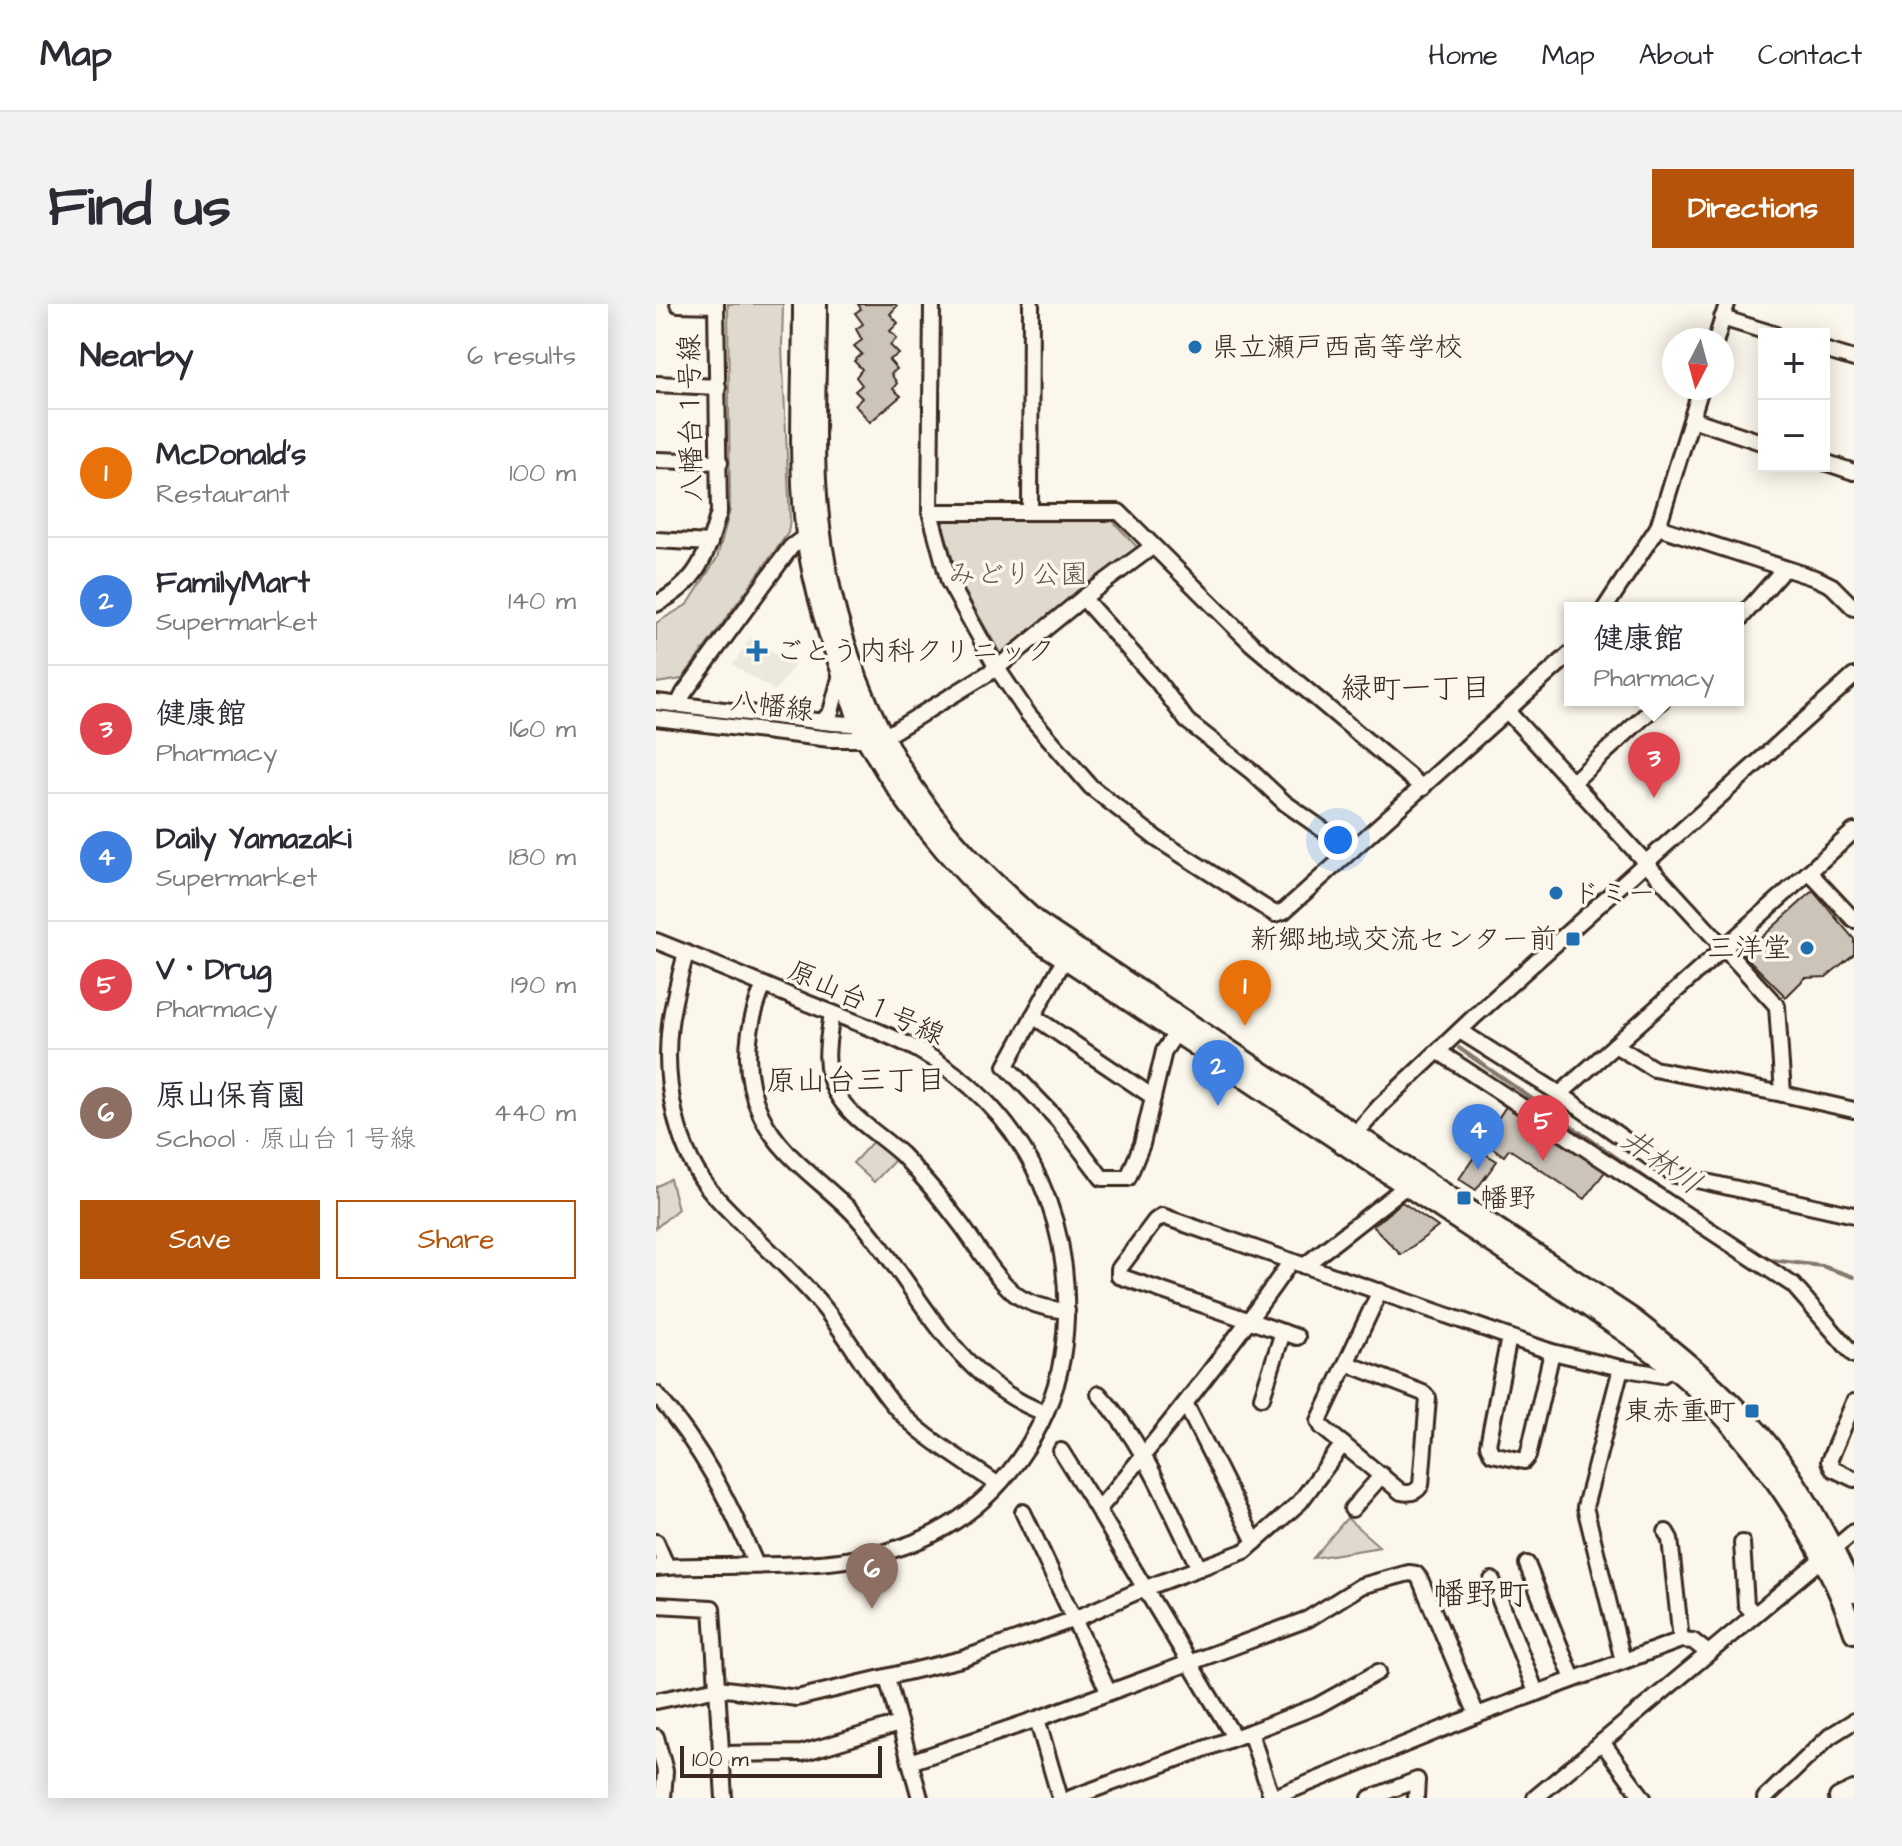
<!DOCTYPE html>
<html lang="en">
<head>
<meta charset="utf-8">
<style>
	body { margin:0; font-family:"Architects Daughter","Klee One",sans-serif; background:#f2f2f3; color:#2b2b33 }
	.controls { position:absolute; right:24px; top:24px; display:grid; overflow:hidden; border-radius:0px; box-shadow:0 4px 20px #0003 }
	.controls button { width:72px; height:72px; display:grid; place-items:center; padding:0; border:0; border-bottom:2px solid #e1e1e2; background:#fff; color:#2b2b33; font:40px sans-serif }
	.compass { position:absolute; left:1006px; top:24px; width:72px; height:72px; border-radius:50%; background:#fff; box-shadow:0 4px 20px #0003; rotate:186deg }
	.scale { position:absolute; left:24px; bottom:20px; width:202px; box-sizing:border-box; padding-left:8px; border:4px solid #3b2a1e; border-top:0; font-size:22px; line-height:28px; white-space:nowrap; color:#3b2a1e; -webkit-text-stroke:6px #fbf7ec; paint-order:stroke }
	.you { position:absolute; left:682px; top:536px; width:28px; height:28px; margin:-20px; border:6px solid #fff; border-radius:50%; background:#1a73e8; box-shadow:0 0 0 12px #1a73e833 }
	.badge { display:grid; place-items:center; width:52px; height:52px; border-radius:50%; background:#b45309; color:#fff; font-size:26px; font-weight:700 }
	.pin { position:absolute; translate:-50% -66px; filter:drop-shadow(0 2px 4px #0008) }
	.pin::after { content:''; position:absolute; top:42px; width:28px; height:24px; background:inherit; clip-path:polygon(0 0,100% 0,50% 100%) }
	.popup { position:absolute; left:908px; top:298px; width:180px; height:104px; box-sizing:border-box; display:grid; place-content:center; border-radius:0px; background:#fff; filter:drop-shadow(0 2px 6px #0005); font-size:26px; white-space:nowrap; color:#7c7c81 }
	.popup b { font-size:30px; color:#2b2b33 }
	.popup::after { content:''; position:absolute; left:50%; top:100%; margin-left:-16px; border:16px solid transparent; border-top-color:#fff }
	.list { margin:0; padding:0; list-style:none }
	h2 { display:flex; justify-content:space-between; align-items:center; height:104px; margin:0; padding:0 32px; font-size:34px }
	h2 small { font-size:26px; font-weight:400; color:#7c7c81 }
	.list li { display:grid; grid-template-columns:52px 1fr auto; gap:24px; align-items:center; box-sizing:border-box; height:128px; padding:0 32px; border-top:2px solid #e1e1e2 }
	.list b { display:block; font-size:30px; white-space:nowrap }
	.list p { margin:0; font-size:26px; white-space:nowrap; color:#7c7c81 }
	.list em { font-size:26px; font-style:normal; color:#7c7c81 }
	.actions { display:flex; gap:16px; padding:24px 32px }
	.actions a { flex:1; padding:18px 0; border:2px solid #b45309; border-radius:0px; text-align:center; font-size:28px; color:#b45309 }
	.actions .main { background:#b45309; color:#fff }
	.map { position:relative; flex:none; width:1198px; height:1494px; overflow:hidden; border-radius:0px }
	header { display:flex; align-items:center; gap:48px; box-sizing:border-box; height:112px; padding:0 40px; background:#fff; border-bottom:2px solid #e1e1e2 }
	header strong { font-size:38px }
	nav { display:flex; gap:44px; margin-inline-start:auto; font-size:28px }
	.intro { display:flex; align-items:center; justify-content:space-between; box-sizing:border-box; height:192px; padding:0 48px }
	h1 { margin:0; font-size:56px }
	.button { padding:20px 36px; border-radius:0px; background:#b45309; color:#fff; font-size:28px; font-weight:700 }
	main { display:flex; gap:48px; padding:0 48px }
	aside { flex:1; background:#fff; border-radius:0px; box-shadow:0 4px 20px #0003 }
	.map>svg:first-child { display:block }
	.built { fill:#ede8dd }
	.green { fill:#dfd9ce; stroke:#8d8276; stroke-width:2 }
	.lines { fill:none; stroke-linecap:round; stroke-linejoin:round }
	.stream { stroke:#85796d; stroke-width:4 }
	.building { fill:#ccc4b9; stroke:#3b2a1e; stroke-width:2 }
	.minor-casing { stroke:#3b2a1e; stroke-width:20 }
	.major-casing { stroke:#3b2a1e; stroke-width:24 }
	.minor { stroke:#fbf7ec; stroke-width:14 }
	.major { stroke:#fbf7ec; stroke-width:18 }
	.poi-dot { fill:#1f6fb2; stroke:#fbf7ec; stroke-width:3 }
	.labels { text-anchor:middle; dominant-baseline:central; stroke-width:7; stroke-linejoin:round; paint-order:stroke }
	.poi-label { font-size:28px; fill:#3b2a1e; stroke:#fbf7ec; text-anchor:start }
	.street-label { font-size:28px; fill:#3b2a1e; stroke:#fbf7ec }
	.park-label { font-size:28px; fill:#64564a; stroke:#fbf7ec }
	.neighbourhood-label { font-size:30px; fill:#3b2a1e; stroke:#fbf7ec }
	.water-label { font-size:30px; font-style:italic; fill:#605246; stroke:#fbf7ec }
	.quarter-label { font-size:32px; fill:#3b2a1e; stroke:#fbf7ec }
</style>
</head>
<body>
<header>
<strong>Map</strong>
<nav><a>Home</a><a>Map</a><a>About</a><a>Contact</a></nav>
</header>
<div class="intro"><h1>Find us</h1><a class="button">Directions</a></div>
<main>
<aside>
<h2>Nearby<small>6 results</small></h2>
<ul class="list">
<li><span class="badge" style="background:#e8710a">1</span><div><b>McDonald's</b><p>Restaurant</p></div><em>100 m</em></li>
<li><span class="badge" style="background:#3f7fe0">2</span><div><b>FamilyMart</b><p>Supermarket</p></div><em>140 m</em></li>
<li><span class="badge" style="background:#e0444e">3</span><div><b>健康館</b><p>Pharmacy</p></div><em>160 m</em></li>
<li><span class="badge" style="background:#3f7fe0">4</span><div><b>Daily Yamazaki</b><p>Supermarket</p></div><em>180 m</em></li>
<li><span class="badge" style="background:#e0444e">5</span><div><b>V・Drug</b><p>Pharmacy</p></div><em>190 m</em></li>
<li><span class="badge" style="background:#8d6e63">6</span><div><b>原山保育園</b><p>School · 原山台１号線</p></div><em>440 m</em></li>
</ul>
<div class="actions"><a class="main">Save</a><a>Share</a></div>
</aside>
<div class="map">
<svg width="1198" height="1494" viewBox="0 0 1198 1494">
	<rect width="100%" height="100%" fill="#fbf7ec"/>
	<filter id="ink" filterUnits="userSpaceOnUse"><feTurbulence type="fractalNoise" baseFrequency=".0125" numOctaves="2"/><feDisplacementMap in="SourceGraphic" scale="16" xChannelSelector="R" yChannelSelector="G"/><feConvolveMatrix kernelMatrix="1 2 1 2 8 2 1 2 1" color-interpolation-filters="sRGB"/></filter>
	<g filter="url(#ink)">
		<path class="built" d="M94,334L139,361L119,387L77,361Z"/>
		<g class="green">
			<path d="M72,0H127L126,42L134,216L132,229L26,375L0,379V319L32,300L61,254L74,206Z"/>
			<path d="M453,213L481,243L480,247L348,350L344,349L302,275L287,221L289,216Z"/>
			<path d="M219,835L240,855L218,878L197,859Z"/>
			<path d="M14,875L22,905L0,924V883Z"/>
			<path d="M691,1214L724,1243L657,1254Z"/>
		</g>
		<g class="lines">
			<g class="stream">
				<path d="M803,744L1040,909"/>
				<path d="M1107,955L1166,962L1198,973"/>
			</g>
		</g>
		<g class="building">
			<path d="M202,0H239L241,2L234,10L242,19L234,27L241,34L234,41L243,50L233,56L241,65L235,70L241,79L237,85L245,92L214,118L199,101L206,94L199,87L206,81L200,73L206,65L198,57L206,50L198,42L206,36L200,25L207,20L199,9L205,5Z"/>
			<path d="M1157,587L1198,635V650L1170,673L1149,674L1130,693L1087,650Z"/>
			<path d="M851,801L950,866L929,895L853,845L848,852L827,837Z"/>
			<path d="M823,846L841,857L820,886L803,875Z"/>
			<path d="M746,898L782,923L745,951L717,922Z"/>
		</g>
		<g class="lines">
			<defs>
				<g id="minor">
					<path d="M22,0L60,1"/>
					<path d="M276,0L274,208L293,278L341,364L372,410L435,483L501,535L619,610L628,607L914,350"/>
					<path d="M1066,14L1118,30"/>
					<path d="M1060,36L1071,0"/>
					<path d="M1168,46L1198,55"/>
					<path d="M0,80L62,83"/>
					<path d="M1036,115L1108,139"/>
					<path d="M0,156L64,158"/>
					<path d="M1168,158L1198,168"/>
					<path d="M374,206L375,0"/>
					<path d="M274,208H463L596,340L767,484"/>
					<path d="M1002,223L1162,275L1176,282L1198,304"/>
					<path d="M0,236L54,239"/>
					<path d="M427,294L502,378L531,417L596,468L629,499L696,546"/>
					<path d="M0,300C43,278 50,252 63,208L60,0"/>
					<path d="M949,304L1002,223L1045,84"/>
					<path d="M1082,317L1128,265"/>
					<path d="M0,398L177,419L213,421"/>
					<path d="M22,401L28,389L135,243L150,232"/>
					<path d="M851,407L1121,702L1127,790L1198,806"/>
					<path d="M0,414L174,435H210L218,432"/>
					<path d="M166,418L175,408L185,370"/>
					<path d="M228,433L341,364L427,294L496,243"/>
					<path d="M917,478L1006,396"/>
					<path d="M1153,568L1198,527"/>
					<path d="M0,637C51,657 101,678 151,699C188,714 227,727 262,746C375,808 426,929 406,1054C394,1126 344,1196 279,1229C213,1263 139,1261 66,1262C44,1262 22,1261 0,1264"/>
					<path d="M413,647L350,762L402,816L446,874H472L486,840L508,747L520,729"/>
					<path d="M30,649C24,672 17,696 14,720C7,776 19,848 59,892C93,929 132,961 165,1000C191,1031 210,1067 236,1099C261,1130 308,1157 341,1180"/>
					<path d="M108,681C90,723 85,768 105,811C125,853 166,877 197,909C261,978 294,1074 389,1109"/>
					<path d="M176,709C172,736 166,763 180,788C194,815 224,830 246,851C267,873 288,898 306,922C323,945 337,971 359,990C373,1001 394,1005 411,1007"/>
					<path d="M377,712L497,793"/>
					<path d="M804,727L904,790L1153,568L1198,616"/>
					<path d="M959,741L998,765L1127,790"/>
					<path d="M783,748L1137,981L1198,1051"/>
					<path d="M904,790L1019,871L1198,911"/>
					<path d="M693,837L725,801L820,711L1198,372"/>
					<path d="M648,962L758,876"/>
					<path d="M641,1033L463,972V965L499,917L506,912L896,1048L965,1064L1006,1071L1024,1057"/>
					<path d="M853,1033L832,1141L836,1150L868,1157L872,1152L896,1048"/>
					<path d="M690,1059L767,1089L772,1094L765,1181C760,1189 754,1190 745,1188L666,1123L663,1117L724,987"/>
					<path d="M965,1064L929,1203L967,1357"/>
					<path d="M0,1090C48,1147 71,1193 100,1261"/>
					<path d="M443,1090C488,1138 514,1206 543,1264"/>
					<path d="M606,1093L627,1028"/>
					<path d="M1198,1098L1173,1157L1177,1165L1198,1175"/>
					<path d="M530,1101L599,1238"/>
					<path d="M405,1147L442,1206"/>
					<path d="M696,1205L726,1171"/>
					<path d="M367,1208L452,1387"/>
					<path d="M1010,1228L1014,1235L1025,1336"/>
					<path d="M0,1238L11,1263"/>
					<path d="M1086,1239L1090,1301L1099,1310"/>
					<path d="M871,1260L917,1375"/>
					<path d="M836,1276L880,1388"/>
					<path d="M0,1301L56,1304L68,1494"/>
					<path d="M231,1374L264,1494"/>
					<path d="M0,1397L62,1384L141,1394L306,1355L419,1315L487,1285L589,1247L644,1198L687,1140"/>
					<path d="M381,1415L404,1494"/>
					<path d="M594,1428L661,1402L722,1368"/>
					<path d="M0,1433L9,1467L7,1494"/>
					<path d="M578,1433L442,1206C510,1125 575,1044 635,957"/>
					<path d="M946,1438L987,1494"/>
					<path d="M66,1450L146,1449L243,1420"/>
					<path d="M254,1458L381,1415L652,1315L705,1282L753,1269L760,1270L764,1275L821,1411"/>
					<path d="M415,1494L594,1428L616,1494"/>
					<path d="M616,1494L821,1411L1025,1336L1037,1337L1052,1349"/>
					<path d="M714,1494L761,1476L760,1494"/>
					<path d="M879,1494L1198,1228"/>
					<path d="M1109,1494L1174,1432L1198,1417"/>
				</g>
				<g id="major">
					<path d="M147,0C147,76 141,155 150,231C157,285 174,337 193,389C199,404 202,420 210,434C252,511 318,587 387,640L931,1002C959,1022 989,1041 1016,1063C1094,1128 1166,1233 1198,1329"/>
					<path d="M161,0C161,58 157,118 160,176C167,313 216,450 311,551C333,575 357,596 381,618L976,1014C1022,1050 1066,1086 1104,1130C1143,1177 1173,1233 1198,1289"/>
					<path d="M1183,1494L1198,1487"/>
				</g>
			</defs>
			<use href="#minor" class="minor-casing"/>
			<use href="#major" class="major-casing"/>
			<use href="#minor" class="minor"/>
			<use href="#major" class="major"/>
		</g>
	</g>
	<g class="poi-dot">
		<circle cx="539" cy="43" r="8"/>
		<path d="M97 335h8v8h8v8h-8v8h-8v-8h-8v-8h8z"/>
		<circle cx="900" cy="589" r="8"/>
		<rect x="909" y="627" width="16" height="16" rx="4"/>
		<circle cx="1151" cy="644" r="8"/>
		<rect x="800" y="886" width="16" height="16" rx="4"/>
		<rect x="1088" y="1099" width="16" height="16" rx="4"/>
	</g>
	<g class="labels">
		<g class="poi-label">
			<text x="555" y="43">県立瀬戸西高等学校</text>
			<text x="119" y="347">ごとう内科クリニック</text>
			<text x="916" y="589">ドミー</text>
			<text x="901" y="635" text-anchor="end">新郷地域交流センター前</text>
			<text x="1135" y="644" text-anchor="end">三洋堂</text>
			<text x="824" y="894">幡野</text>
			<text x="1080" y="1107" text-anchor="end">東赤重町</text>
		</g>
		<g class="street-label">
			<text transform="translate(35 114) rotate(-91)">八幡台１号線</text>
			<text transform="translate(116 402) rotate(7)">八幡線</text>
			<text transform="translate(210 699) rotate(24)">原山台１号線</text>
		</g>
		<g class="park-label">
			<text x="362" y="270">みどり公園</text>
		</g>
		<g class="neighbourhood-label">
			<text x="760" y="385">緑町一丁目</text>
			<text x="200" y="777">原山台三丁目</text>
		</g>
		<g class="water-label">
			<text transform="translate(1005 858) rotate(35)">井林川</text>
		</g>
		<g class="quarter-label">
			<text x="825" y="1290">幡野町</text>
		</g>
	</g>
</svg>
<div class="controls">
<button>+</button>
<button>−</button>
</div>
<svg class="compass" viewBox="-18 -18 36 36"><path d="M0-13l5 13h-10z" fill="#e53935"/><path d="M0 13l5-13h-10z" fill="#7c7c81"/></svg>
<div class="scale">100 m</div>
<div class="you"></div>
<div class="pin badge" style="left:589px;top:722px;background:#e8710a">1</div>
<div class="pin badge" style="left:562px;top:802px;background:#3f7fe0">2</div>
<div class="pin badge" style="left:998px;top:494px;background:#e0444e">3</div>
<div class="popup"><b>健康館</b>Pharmacy</div>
<div class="pin badge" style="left:822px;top:866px;background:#3f7fe0">4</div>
<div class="pin badge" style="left:887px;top:857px;background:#e0444e">5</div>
<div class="pin badge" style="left:216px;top:1305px;background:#8d6e63">6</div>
</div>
</main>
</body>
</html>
